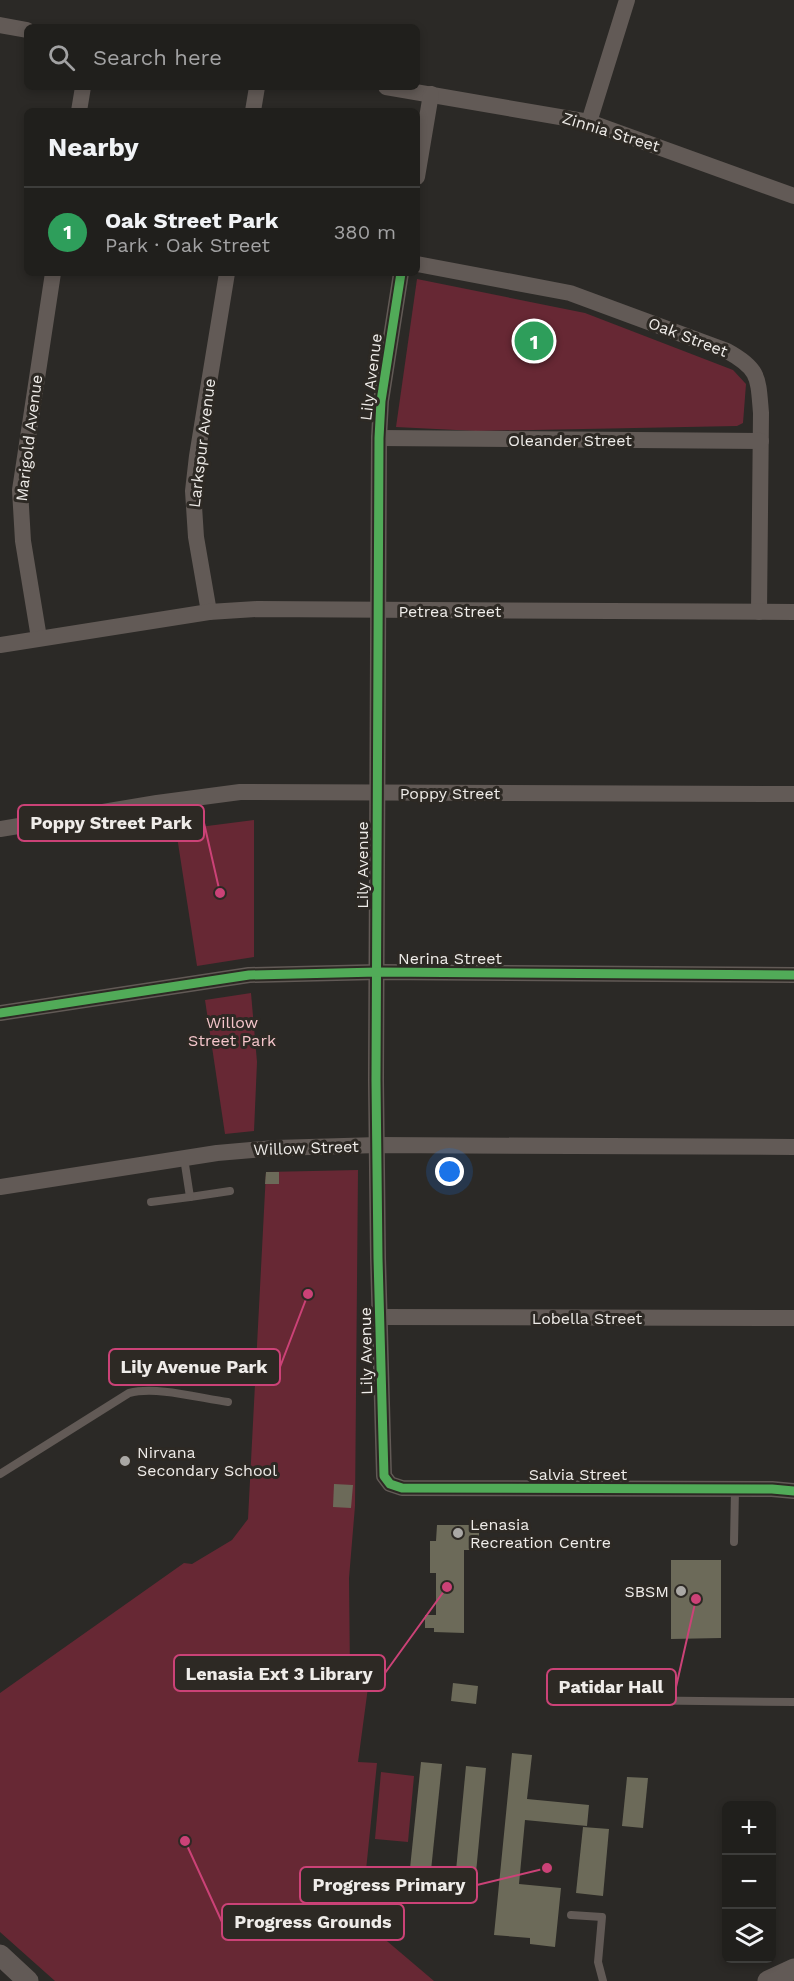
<!DOCTYPE html>
<html lang="en">
<head>
<meta charset="utf-8">
<style>
	body { margin:0; font-family:"Work Sans",sans-serif; background:#2d2c29; color:#f1f3f6 }
	.controls { position:absolute; right:18px; bottom:18px; display:grid; overflow:hidden; border-radius:9px; box-shadow:0 3px 9px #0003 }
	.controls button { width:54px; height:54px; display:grid; place-items:center; padding:0; border:0; border-bottom:2px solid #3d3d3b; background:#201f1c; color:#f1f3f6; font:30px sans-serif }
	.you { position:absolute; left:450px; top:1172px; width:21px; height:21px; margin:-15px; border:4px solid #fff; border-radius:50%; background:#1a73e8; box-shadow:0 0 0 9px #1a73e833 }
	.badge { display:grid; place-items:center; width:39px; height:39px; border-radius:50%; background:#aaa8a5; color:#fff; font-size:20px; font-weight:700 }
	.pin { position:absolute; translate:-50% -50%; border:3px solid #fff; box-shadow:0 2px 6px #0006 }
	.list { margin:0; padding:0; list-style:none }
	h2 { display:flex; justify-content:space-between; align-items:center; height:78px; margin:0; padding:0 24px; font-size:26px }
	h2 small { font-size:20px; font-weight:400; color:#a2a2a3 }
	.list li { display:grid; grid-template-columns:39px 1fr auto; gap:18px; align-items:center; box-sizing:border-box; height:90px; padding:0 24px; border-top:2px solid #3d3d3b }
	.list b { display:block; font-size:22px; white-space:nowrap }
	.list p { margin:0; font-size:20px; white-space:nowrap; color:#a2a2a3 }
	.list em { font-size:20px; font-style:normal; color:#a2a2a3 }
	.icon { flex:none; width:33px; height:33px; fill:none; stroke:currentColor; stroke-width:2; stroke-linecap:round; stroke-linejoin:round }
	.map { position:relative; flex:none; width:794px; height:1981px; overflow:hidden }
	.search { position:absolute; background:#201f1c; box-shadow:0 3px 9px #0003; left:24px; top:24px; width:396px; height:66px; display:flex; align-items:center; gap:15px; box-sizing:border-box; padding:0 21px; border-radius:9px; color:#a2a2a3; font-size:22px }
	.panel { position:absolute; background:#201f1c; box-shadow:0 3px 9px #0003; left:24px; top:108px; width:396px; height:168px; border-radius:9px }
	.map>svg:first-child { display:block }
	.park { fill:#672834 }
	.building { fill:#6c6a59 }
	.lines { fill:none; stroke-linecap:round; stroke-linejoin:round }
	.service { stroke:#625a56; stroke-width:8 }
	.minor { stroke:#625a56; stroke-width:16 }
	.tertiary { stroke:#625a56; stroke-width:21 }
	.cycleway-casing { stroke:#2d2924; stroke-width:13 }
	.cycleway { stroke:#51ab58; stroke-width:9 }
	.poi-dot { fill:#aaa8a5; stroke:#2d2924; stroke-width:2 }
	.labels { text-anchor:middle; dominant-baseline:central; stroke-width:6; stroke-linejoin:round; paint-order:stroke }
	.street-label { font-size:16px; fill:#efece9; stroke:#2d2924 }
	.park-label { font-size:16px; fill:#f5c6cb; stroke:#2d2924 }
	.poi-label { font-size:16px; fill:#efece9; stroke:#2d2924; text-anchor:start }
	.leader { fill:none; stroke:#cb4277; stroke-width:2 }
	.callout-dot { fill:#cb4277; stroke:#2d2924; stroke-width:2 }
	.callout { fill:#2d2924; stroke:#cb4277; stroke-width:2 }
	.callout-label { font-size:18px; text-anchor:middle; font-weight:bold; fill:#efece9 }
</style>
</head>
<body>
<div class="map">
<svg width="794" height="1981" viewBox="0 0 794 1981">
	<rect width="100%" height="100%" fill="#2b2926"/>
	<g class="park">
		<path d="M417,279L585,313L733,370L746,384L743,423L737,426L476,431L396,427Z"/>
		<path d="M254,820V957L197,966L176,830Z"/>
		<path d="M251,993L257,1062L254,1131L225,1134L205,1000Z"/>
		<path d="M358,1170L355,1506L349,1578L350,1675L369,1680L358,1762L377,1763L361,1919L434,1981H55L0,1932V1693L184,1563L192,1564L232,1540L248,1519L266,1172Z"/>
		<path d="M381,1772L414,1776L408,1842L375,1839Z"/>
	</g>
	<g class="building">
		<path d="M266,1172H279V1184H265Z"/>
		<path d="M334,1484L353,1485L351,1508L333,1507Z"/>
		<path d="M437,1525H479V1550H464V1633L434,1632V1628H425V1615H436V1573H430V1541H436Z"/>
		<path d="M671,1560H721V1638L671,1639Z"/>
		<path d="M453,1683L478,1686L476,1704L451,1701Z"/>
		<path d="M512,1753L532,1755L527,1799L589,1805L587,1826L525,1820L519,1884L561,1888L555,1947L530,1944V1938L494,1935Z"/>
		<path d="M421,1762L442,1764L430,1880L409,1878Z"/>
		<path d="M466,1766L486,1768L475,1883L455,1881Z"/>
		<path d="M627,1777L648,1778L643,1828L622,1826Z"/>
		<path d="M583,1827L609,1829L603,1896L576,1893Z"/>
	</g>
	<g class="lines">
		<g class="service">
			<path d="M184,1158L190,1197L230,1191"/>
			<path d="M151,1202L190,1197"/>
			<path d="M0,1474L129,1393C157,1386 199,1398 228,1402"/>
			<path d="M734,1542L735,1489"/>
			<path d="M616,1700L794,1702"/>
			<path d="M571,1915L602,1917L598,1962L603,1981"/>
		</g>
		<g class="minor">
			<path d="M0,25L27,30"/>
			<path d="M386,87L589,122L794,196"/>
			<path d="M79,111L83,87"/>
			<path d="M253,111L257,87"/>
			<path d="M589,122L627,0"/>
			<path d="M417,177L431,94"/>
			<path d="M417,264L570,293L727,351C760,369 758,378 761,413L759,612"/>
			<path d="M401,273L381,401L379,438L376,1080L378,1258L384,1476L390,1484L402,1488L772,1489L794,1491"/>
			<path d="M379,438L761,441"/>
			<path d="M209,612L196,537L193,491L197,456L227,273"/>
			<path d="M39,638L23,541L20,490L53,273"/>
			<path d="M0,645L209,612L257,609L794,612"/>
			<path d="M0,829L157,803L240,792L794,794"/>
			<path d="M0,1013L249,975L378,972L794,975"/>
			<path d="M0,1187L217,1153L275,1148L378,1145L794,1147"/>
			<path d="M380,1317L794,1318"/>
		</g>
		<g class="tertiary">
			<path d="M0,1955L28,1981"/>
			<path d="M768,1981L794,1969"/>
		</g>
		<defs>
			<g id="cycleway">
				<path d="M401,273L381,401L379,438L376,1080L378,1258L384,1476L390,1484L402,1488L772,1489L794,1491"/>
				<path d="M0,1013L249,975L378,972L794,975"/>
			</g>
		</defs>
		<use href="#cycleway" class="cycleway-casing"/>
		<use href="#cycleway" class="cycleway"/>
	</g>
	<g class="poi-dot">
		<circle cx="125" cy="1461" r="6"/>
		<circle cx="458" cy="1533" r="6"/>
		<circle cx="681" cy="1591" r="6"/>
	</g>
	<g class="labels">
		<g class="street-label">
			<text transform="translate(611 132) rotate(17)">Zinnia Street</text>
			<text transform="translate(688 337) rotate(21)">Oak Street</text>
			<text transform="translate(371 377) rotate(-83)">Lily Avenue</text>
			<text transform="translate(29 438) rotate(-83)">Marigold Avenue</text>
			<text x="570" y="440">Oleander Street</text>
			<text transform="translate(202 443) rotate(-83)">Larkspur Avenue</text>
			<text x="450" y="611">Petrea Street</text>
			<text x="450" y="793">Poppy Street</text>
			<text transform="translate(362 865) rotate(-90)">Lily Avenue</text>
			<text x="450" y="958">Nerina Street</text>
			<text transform="translate(306 1148) rotate(-2)">Willow Street</text>
			<text x="587" y="1318">Lobella Street</text>
			<text transform="translate(366 1351) rotate(-91)">Lily Avenue</text>
			<text x="578" y="1474">Salvia Street</text>
		</g>
		<g class="park-label">
			<text x="232" y="1022">Willow<tspan x="232" dy="18">Street Park</tspan></text>
		</g>
		<g class="poi-label">
			<text x="137" y="1452">Nirvana<tspan x="137" dy="18">Secondary School</tspan></text>
			<text x="470" y="1524">Lenasia<tspan x="470" dy="18">Recreation Centre</tspan></text>
			<text x="669" y="1591" text-anchor="end">SBSM</text>
		</g>
	</g>
	<path class="leader" d="M220 893L204 823M308 1294L280 1367M447 1587L385 1673M696 1599L676 1687M547 1868L477 1885M185 1841L222 1922"/>
	<g class="callout-dot">
		<circle cx="220" cy="893" r="6"/>
		<circle cx="308" cy="1294" r="6"/>
		<circle cx="447" cy="1587" r="6"/>
		<circle cx="696" cy="1599" r="6"/>
		<circle cx="547" cy="1868" r="6"/>
		<circle cx="185" cy="1841" r="6"/>
	</g>
	<g class="callout">
		<rect x="18" y="805" width="186" height="36" rx="6"/>
		<rect x="109" y="1349" width="171" height="36" rx="6"/>
		<rect x="174" y="1655" width="211" height="36" rx="6"/>
		<rect x="547" y="1669" width="129" height="36" rx="6"/>
		<rect x="300" y="1867" width="177" height="36" rx="6"/>
		<rect x="222" y="1904" width="182" height="36" rx="6"/>
	</g>
	<g class="callout-label">
		<text x="111" y="829">Poppy Street Park</text>
		<text x="194" y="1373">Lily Avenue Park</text>
		<text x="279" y="1680">Lenasia Ext 3 Library</text>
		<text x="611" y="1693">Patidar Hall</text>
		<text x="389" y="1891">Progress Primary</text>
		<text x="313" y="1928">Progress Grounds</text>
	</g>
</svg>
<div class="controls">
<button>+</button>
<button>−</button>
<button><svg class="icon" aria-label="layers" viewBox="0 0 24 24"><path d="M12 4l9 5-9 5-9-5zM3 14l9 5 9-5"/></svg></button>
</div>
<div class="you"></div>
<div class="pin badge" style="left:534px;top:341px;background:#2e9e5b">1</div>
<div class="search"><svg class="icon" aria-label="search" viewBox="0 0 24 24"><circle cx="10" cy="10" r="6"/><path d="M15 15l6 6"/></svg>Search here</div>
<section class="panel">
<h2>Nearby<small></small></h2>
<ul class="list">
<li><span class="badge" style="background:#2e9e5b">1</span><div><b>Oak Street Park</b><p>Park · Oak Street</p></div><em>380 m</em></li>
</ul>
</section>
</div>
</body>
</html>
